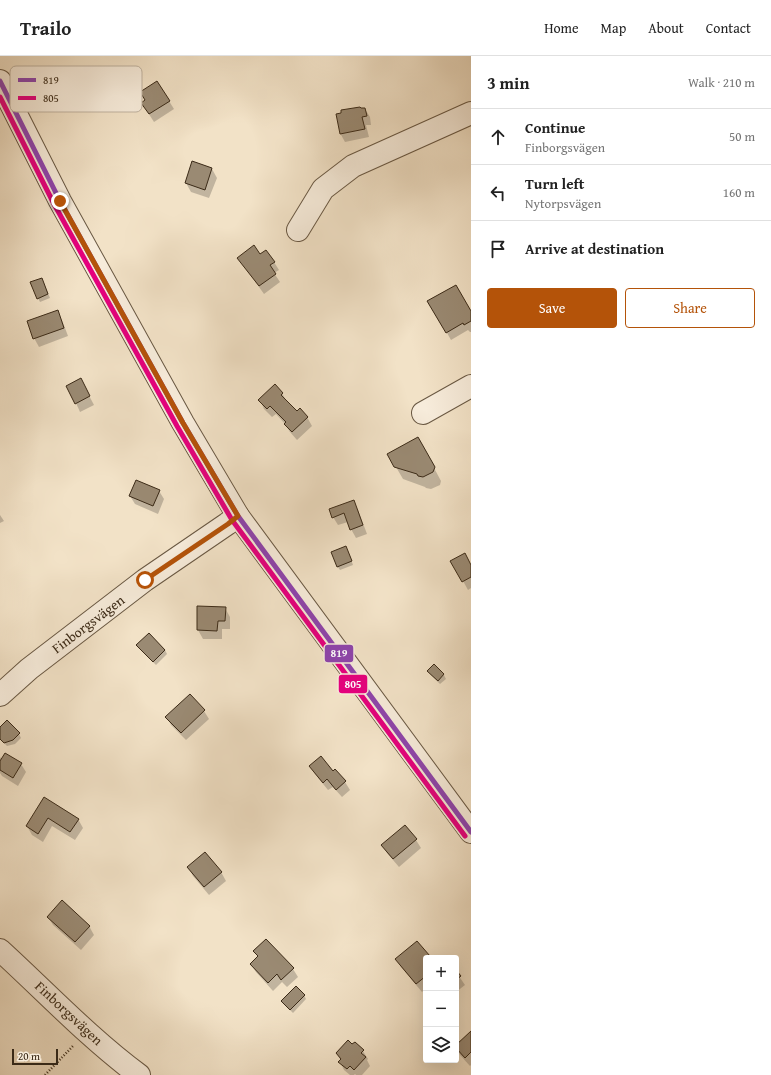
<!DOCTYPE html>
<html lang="en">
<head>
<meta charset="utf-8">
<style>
	body { margin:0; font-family:"Gentium Book Plus",serif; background:#f2f2f2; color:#222 }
	.controls { position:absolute; right:12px; bottom:12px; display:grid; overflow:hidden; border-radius:4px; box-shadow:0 4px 16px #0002 }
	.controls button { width:36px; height:36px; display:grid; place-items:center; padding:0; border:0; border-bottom:1px solid #e0e0e0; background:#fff; color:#222; font:20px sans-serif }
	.scale { position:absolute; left:12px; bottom:10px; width:46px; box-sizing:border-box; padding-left:4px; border:2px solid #3b2a17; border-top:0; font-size:11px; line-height:14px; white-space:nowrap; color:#3b2a17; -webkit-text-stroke:3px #f7ecdb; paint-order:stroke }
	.stop { position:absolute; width:12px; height:12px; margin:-9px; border:3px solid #b45309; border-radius:50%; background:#fff }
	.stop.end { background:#b45309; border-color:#fff; box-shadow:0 1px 4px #0008 }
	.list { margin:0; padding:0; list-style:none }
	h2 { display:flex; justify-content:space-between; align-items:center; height:52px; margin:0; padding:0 16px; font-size:17px }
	h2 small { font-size:13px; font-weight:400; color:#767676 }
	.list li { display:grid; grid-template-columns:26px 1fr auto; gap:12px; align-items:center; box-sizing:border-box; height:56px; padding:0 16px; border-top:1px solid #e0e0e0 }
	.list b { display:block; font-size:15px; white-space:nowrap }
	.list p { margin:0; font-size:13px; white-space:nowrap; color:#767676 }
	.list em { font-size:13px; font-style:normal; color:#767676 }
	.actions { display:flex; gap:8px; padding:12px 16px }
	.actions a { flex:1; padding:9px 0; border:1px solid #b45309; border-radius:4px; text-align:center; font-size:14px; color:#b45309 }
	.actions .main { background:#b45309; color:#fff }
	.icon { flex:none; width:22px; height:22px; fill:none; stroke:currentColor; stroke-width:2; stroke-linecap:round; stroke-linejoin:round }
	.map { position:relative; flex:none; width:471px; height:1019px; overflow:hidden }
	header { display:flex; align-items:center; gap:24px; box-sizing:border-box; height:56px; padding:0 20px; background:#fff; border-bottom:1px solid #e0e0e0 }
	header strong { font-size:19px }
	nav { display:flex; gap:22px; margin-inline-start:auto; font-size:14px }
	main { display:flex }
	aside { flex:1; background:#fff }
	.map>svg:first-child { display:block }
	.shadow { fill:#0003 }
	.building { fill:#9a8a73; stroke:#3b2a17 }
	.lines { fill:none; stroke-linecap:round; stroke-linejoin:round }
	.minor-casing { stroke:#695843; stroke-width:24 }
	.path { stroke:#3b2a17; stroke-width:2.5; stroke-dasharray:1 2; stroke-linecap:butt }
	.minor { stroke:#f7ecdb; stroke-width:22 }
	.bus-1-casing { stroke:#f7ecdb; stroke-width:8 }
	.bus-2-casing { stroke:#f7ecdb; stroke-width:8 }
	.bus-1 { stroke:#8e44ad; stroke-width:5 }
	.bus-2 { stroke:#e5007d; stroke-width:5 }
	.route { stroke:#b45309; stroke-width:5 }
	.labels { text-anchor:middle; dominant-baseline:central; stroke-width:3; stroke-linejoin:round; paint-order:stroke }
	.street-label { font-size:14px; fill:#3b2a17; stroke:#f7ecdb }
	.key { fill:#f7ecdb; stroke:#bfb2a0; stroke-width:1 }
	.key-label { font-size:11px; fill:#3b2a17 }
	.line-badge { stroke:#f7ecdb; stroke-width:1.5 }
	.badge-label { font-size:11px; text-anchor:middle; font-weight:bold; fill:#fff }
</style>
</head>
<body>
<header>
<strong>Trailo</strong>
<nav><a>Home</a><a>Map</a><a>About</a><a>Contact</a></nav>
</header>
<main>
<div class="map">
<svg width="471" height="1019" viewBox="0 0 471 1019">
	<rect width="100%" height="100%" fill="#f2e2c7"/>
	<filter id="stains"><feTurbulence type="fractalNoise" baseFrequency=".005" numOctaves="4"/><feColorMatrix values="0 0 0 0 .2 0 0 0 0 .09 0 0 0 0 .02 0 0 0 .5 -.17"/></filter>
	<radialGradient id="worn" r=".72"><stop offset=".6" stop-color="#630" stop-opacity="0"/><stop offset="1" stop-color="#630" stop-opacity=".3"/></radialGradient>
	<g class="shadow">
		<path d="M169,45L174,53L154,66L147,55Z"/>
		<path d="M365,53L370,61L371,69H366L369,81L345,86L340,77L343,58Z"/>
		<path d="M193,107L212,113L217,122L209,142L191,136L186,127Z"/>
		<path d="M239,202L274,206L279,214L274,217L280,226L264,238L244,210Z"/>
		<path d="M44,227L50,242L40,246L38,242Z"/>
		<path d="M429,245L471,257V276H470L468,274L451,284Z"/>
		<path d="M57,256L62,264L68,280L39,291L34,282Z"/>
		<path d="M85,332L94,349L80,356L76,347Z"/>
		<path d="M282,337L287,346L297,356L307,361L312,370L297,384L290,376L285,368L276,358L272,361L264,353L260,344Z"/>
		<path d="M418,382L441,425L440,429L431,433L426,432L425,431L403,423L389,399Z"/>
		<path d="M159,435L164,443L158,458L135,448L130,440Z"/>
		<path d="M353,446L358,454L367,478L356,482L351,473L348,466L338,469L333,461Z"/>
		<path d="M0,459L4,465L0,467Z"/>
		<path d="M348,495L353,509L340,514L337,510Z"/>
		<path d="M452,505L471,510V532L468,534Z"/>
		<path d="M198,551L225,552L230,561V573H222V583H203L198,574Z"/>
		<path d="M149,578L165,594L167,598L156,609L140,593Z"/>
		<path d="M434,610L444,619L446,623L440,628L431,619L429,615Z"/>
		<path d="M204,655L209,663L186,684L171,669L167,661Z"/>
		<path d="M7,665L19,678L21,682L15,688L7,690L0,683V672Z"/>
		<path d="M0,701L2,704L21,708L26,716L18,730L2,720L0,717Z"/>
		<path d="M310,710L333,716L335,715L345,726L350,734L342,741L333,731L328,734L315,718Z"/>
		<path d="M44,743L78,763L83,772L75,784L52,770L43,786L32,779L27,770Z"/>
		<path d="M416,784L421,792L399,811L387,797L382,789Z"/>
		<path d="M188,811L221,816L226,825L209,839L193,820Z"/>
		<path d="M48,861L89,870L94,879L81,894L53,869Z"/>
		<path d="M417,886L430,902H426V932L422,936L401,911L397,903Z"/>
		<path d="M254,895L293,913L298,921L287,931L282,926L273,935L256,916L251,908L258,901Z"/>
		<path d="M456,916L465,929L456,936Z"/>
		<path d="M304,939L306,943L293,957L285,949L283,945Z"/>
		<path d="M471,976V1009L470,1010L460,999L456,990Z"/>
		<path d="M363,995L368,1003L367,1004L370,1010L362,1019H356L355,1018L354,1019H350L344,1014L340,1006L341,1005L337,998Z"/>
	</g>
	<g class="building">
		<path d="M157,25L170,45L149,58L141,47L145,44L140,36Z"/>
		<path d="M360,51L361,52H365L367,60L362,61L365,73L340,78L336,58L341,57V54Z"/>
		<path d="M192,105L212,112L205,134L185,127Z"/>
		<path d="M254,189L260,198L266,194L275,206L270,209L276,218L259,230L237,202Z"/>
		<path d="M42,222L48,238L37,243L30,226Z"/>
		<path d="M456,229L471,255V265L464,269L463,267L446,277L427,245Z"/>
		<path d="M58,254L64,272L33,283L27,265Z"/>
		<path d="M81,322L90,340L75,348L66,330Z"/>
		<path d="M275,328L283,337L281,339L297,355L300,352L308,361L292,376L284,368L286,366L270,350L267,353L258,344Z"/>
		<path d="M418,381L435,411L433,416L423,421L418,420L417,418L394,411L387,398Z"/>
		<path d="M136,424L160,434L153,450L129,440Z"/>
		<path d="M354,444L363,469L350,474L344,457L332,462L329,453Z"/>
		<path d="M346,490L352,505L337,511L331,496Z"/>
		<path d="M465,497L471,509V521L462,526L450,505Z"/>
		<path d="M197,550L226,551L225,565H218L217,575L197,574Z"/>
		<path d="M149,577L165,594L153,606L136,589Z"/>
		<path d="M434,608L444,618L438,625L427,615Z"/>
		<path d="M190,638L205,654L181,677L165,661Z"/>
		<path d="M7,664L20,677L13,684L4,687L0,683V671Z"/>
		<path d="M5,697L22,707L13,722L0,714V705Z"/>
		<path d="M321,700L333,715L335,713L346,725L336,734L327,723L323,727L309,710Z"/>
		<path d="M44,741L79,763L70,776L48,762L38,778L26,770Z"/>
		<path d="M405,769L417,783L393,803L381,789Z"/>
		<path d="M205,796L222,816L204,831L187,811Z"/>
		<path d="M62,844L90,870L75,886L47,861Z"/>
		<path d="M266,883L294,912L281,924L277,918L268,927L250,908L258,900L253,895Z"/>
		<path d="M417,885L430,900L426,902L425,904L426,920L416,928L395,903Z"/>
		<path d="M456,914L461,920L456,924Z"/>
		<path d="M296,930L305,939L290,954L281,945Z"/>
		<path d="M471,975V996L465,1002L456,992V989Z"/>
		<path d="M348,984L352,988L355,986L364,994L361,997L366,1001L354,1014L350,1010L347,1013L338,1006L341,1003L336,997Z"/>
	</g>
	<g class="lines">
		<defs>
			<g id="minor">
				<path d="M0,25L11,48L60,145L183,367L238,460L471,776"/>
				<path d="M298,174L323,133L353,110L471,57"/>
				<path d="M423,357L471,330"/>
				<path d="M0,639L29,613L145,524L227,468L238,460"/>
				<path d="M0,894C46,936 89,982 139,1019"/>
			</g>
		</defs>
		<use href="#minor" class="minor-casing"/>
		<path class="path" d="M45,1019L74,989"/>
		<use href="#minor" class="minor"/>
		<defs>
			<path id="bus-1" d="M0,25L60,145L183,367L238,460L471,776"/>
			<path id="bus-2" d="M0,41L54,148L177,370L232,464L465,780"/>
		</defs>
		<use href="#bus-1" class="bus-1-casing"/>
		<use href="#bus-2" class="bus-2-casing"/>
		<use href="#bus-1" class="bus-1"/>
		<use href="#bus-2" class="bus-2"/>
	</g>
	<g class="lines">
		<path class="route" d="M60,145L183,367L238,460L228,468L145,524"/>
	</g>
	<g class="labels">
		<g class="street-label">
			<text transform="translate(88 568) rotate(-37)">Finborgsvägen</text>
			<text transform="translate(69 957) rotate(43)">Finborgsvägen</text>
		</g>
	</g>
	<rect x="10" y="10" width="132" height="46" rx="6" class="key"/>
	<rect x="18" y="22" width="18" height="4" fill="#8e44ad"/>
	<rect x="18" y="40" width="18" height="4" fill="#e5007d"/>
	<g class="key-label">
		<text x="43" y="28">819</text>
		<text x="43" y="46">805</text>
	</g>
	<g class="line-badge">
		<rect x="324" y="588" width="30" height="19" rx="4" fill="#8e44ad"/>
		<rect x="338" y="618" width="30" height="20" rx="4" fill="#e5007d"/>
	</g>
	<g class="badge-label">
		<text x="339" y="601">819</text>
		<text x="353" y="632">805</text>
	</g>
	<rect width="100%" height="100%" filter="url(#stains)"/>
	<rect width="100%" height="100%" fill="url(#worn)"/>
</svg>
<div class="controls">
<button>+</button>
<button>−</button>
<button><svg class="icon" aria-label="layers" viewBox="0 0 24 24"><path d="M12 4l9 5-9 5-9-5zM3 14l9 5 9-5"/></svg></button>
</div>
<div class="scale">20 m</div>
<div class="stop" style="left:145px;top:524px"></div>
<div class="stop end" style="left:60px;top:145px"></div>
</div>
<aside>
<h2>3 min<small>Walk · 210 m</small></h2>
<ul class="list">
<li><svg class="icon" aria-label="ahead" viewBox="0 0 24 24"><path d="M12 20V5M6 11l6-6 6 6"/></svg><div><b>Continue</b><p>Finborgsvägen</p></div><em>50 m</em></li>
<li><svg class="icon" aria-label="left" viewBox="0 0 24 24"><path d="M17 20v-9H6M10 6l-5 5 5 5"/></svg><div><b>Turn left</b><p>Nytorpsvägen</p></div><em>160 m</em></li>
<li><svg class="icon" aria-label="arrive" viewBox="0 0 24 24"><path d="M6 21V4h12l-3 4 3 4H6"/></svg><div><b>Arrive at destination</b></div></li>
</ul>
<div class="actions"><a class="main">Save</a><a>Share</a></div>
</aside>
</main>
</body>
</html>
